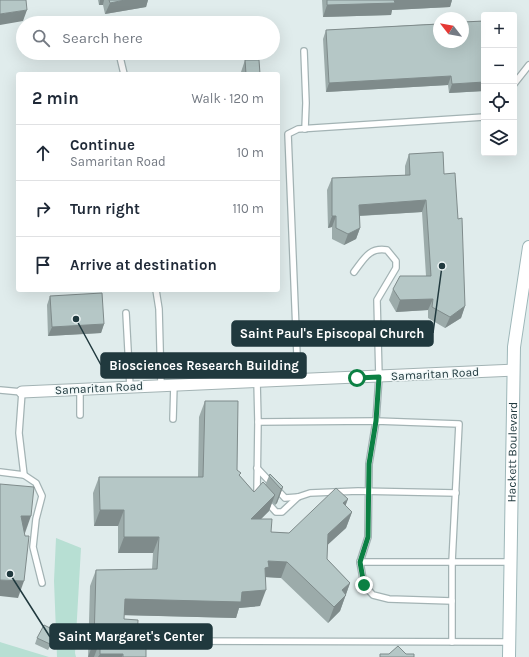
<!DOCTYPE html>
<html lang="en">
<head>
<meta charset="utf-8">
<style>
	body { margin:0; font-family:Karla,sans-serif; background:#f6f6f7; color:#1f2937 }
	.controls { position:absolute; right:12px; top:12px; display:grid; overflow:hidden; border-radius:4px; box-shadow:0 4px 16px #0002 }
	.controls button { width:36px; height:36px; display:grid; place-items:center; padding:0; border:0; border-bottom:1px solid #e0e1e3; background:#fff; color:#1f2937; font:20px sans-serif }
	.compass { position:absolute; left:433px; top:12px; width:36px; height:36px; border-radius:50%; background:#fff; box-shadow:0 4px 16px #0002; rotate:301deg }
	.stop { position:absolute; width:12px; height:12px; margin:-9px; border:3px solid #0b8043; border-radius:50%; background:#fff }
	.stop.end { background:#0b8043; border-color:#fff; box-shadow:0 1px 4px #0008 }
	.list { margin:0; padding:0; list-style:none }
	h2 { display:flex; justify-content:space-between; align-items:center; height:52px; margin:0; padding:0 16px; font-size:17px }
	h2 small { font-size:13px; font-weight:400; color:#747a83 }
	.list li { display:grid; grid-template-columns:26px 1fr auto; gap:12px; align-items:center; box-sizing:border-box; height:56px; padding:0 16px; border-top:1px solid #e0e1e3 }
	.list b { display:block; font-size:15px; white-space:nowrap }
	.list p { margin:0; font-size:13px; white-space:nowrap; color:#747a83 }
	.list em { font-size:13px; font-style:normal; color:#747a83 }
	.icon { flex:none; width:22px; height:22px; fill:none; stroke:currentColor; stroke-width:2; stroke-linecap:round; stroke-linejoin:round }
	.map { position:relative; flex:none; width:529px; height:657px; overflow:hidden }
	.search { position:absolute; background:#fff; box-shadow:0 4px 16px #0002; left:16px; top:16px; width:264px; height:44px; display:flex; align-items:center; gap:10px; box-sizing:border-box; padding:0 14px; border-radius:22px; color:#747a83; font-size:15px }
	.panel { position:absolute; background:#fff; box-shadow:0 4px 16px #0002; left:16px; top:72px; width:264px; height:220px; border-radius:4px }
	.map>svg:first-child { display:block }
	.green { fill:#b7dfd3 }
	.lines { fill:none; stroke-linecap:round; stroke-linejoin:round }
	.lane-casing { stroke:#a3b3b4; stroke-width:8 }
	.street-casing { stroke:#a3b3b4; stroke-width:13 }
	.secondary-casing { stroke:#9eb7b9; stroke-width:14 }
	.lane { stroke:#fff; stroke-width:5.5 }
	.street { stroke:#fff; stroke-width:11 }
	.secondary { stroke:#fff; stroke-width:12 }
	.wall { fill:#9cabaa }
	.shaded-wall { fill:#7f8b8b }
	.building { fill:#b5c7c6; stroke:#7f8b8b }
	.route { stroke:#0b8043; stroke-width:5 }
	.labels { text-anchor:middle; dominant-baseline:central; stroke-width:3; stroke-linejoin:round; paint-order:stroke }
	.street-label { font-size:12px; fill:#20393e; stroke:#f1f8f8 }
	.leader { fill:none; stroke:#20393e; stroke-width:1.5 }
	.callout-dot { fill:#20393e; stroke:#f1f8f8; stroke-width:1.5 }
	.callout { fill:#20393e; stroke:#20393e; stroke-width:1.5 }
	.callout-label { font-size:13px; text-anchor:middle; font-weight:bold; fill:#fff }
</style>
</head>
<body>
<div class="map">
<svg width="529" height="657" viewBox="0 0 529 657">
	<rect width="100%" height="100%" fill="#e0ecec"/>
	<g class="green">
		<path d="M56,538L81,548L75,653L76,657H57L54,581Z"/>
		<path d="M0,642L3,643L49,657H0Z"/>
	</g>
	<g class="lines">
		<defs>
			<g id="lane">
				<path d="M304,51L306,103L305,129"/>
				<path d="M119,53L124,74"/>
				<path d="M514,84L529,65"/>
				<path d="M354,272C364,259 369,247 387,250L396,261V268L377,300L379,377L376,421L369,464L368,537L360,562L364,585L373,595L389,599L452,601"/>
				<path d="M156,290L159,309L161,385"/>
				<path d="M126,313L130,387"/>
				<path d="M298,380L288,134L298,129L484,117"/>
				<path d="M257,381L258,422L376,421L459,424L452,562V642"/>
				<path d="M80,389V415"/>
				<path d="M0,390L22,392L19,433L24,475L0,472"/>
				<path d="M173,419L174,384"/>
				<path d="M258,422L257,492L259,495"/>
				<path d="M257,468L285,498L298,497"/>
				<path d="M24,475L36,483L42,496L36,519L33,547L42,583"/>
				<path d="M267,502L276,512H282L298,497L310,493L358,491L456,493"/>
				<path d="M360,562H510"/>
				<path d="M147,641L509,642"/>
			</g>
			<path id="street" d="M22,392L513,370"/>
			<g id="secondary">
				<path id="s1" d="M509,657L514,347L529,247"/>
			</g>
		</defs>
		<use href="#lane" class="lane-casing"/>
		<use href="#street" class="street-casing"/>
		<use href="#secondary" class="secondary-casing"/>
		<use href="#lane" class="lane"/>
		<use href="#street" class="street"/>
		<use href="#secondary" class="secondary"/>
	</g>
	<g class="wall">
		<path d="M98,0H148L146,7L105,14L103,5H99Z"/>
		<path d="M322,0H452L450,7L392,10L391,15L323,17Z"/>
		<path d="M484,21V91L449,93L448,85L326,92L323,39L326,30Z"/>
		<path d="M245,60L260,74H241V72Z"/>
		<path d="M409,154L444,174L458,219L465,306L461,318L445,328L428,318V310L396,312L389,300L393,289L426,276L422,212L360,216V228L356,239L344,245L332,239V227L328,228L327,190L332,178L405,175V166Z"/>
		<path d="M50,296L104,324L101,333L48,336L47,305Z"/>
		<path d="M205,401L237,470L240,476L254,492L265,485L269,476L283,487L277,503L275,505L272,502L269,511L261,519L271,532L289,533L348,499L345,505L352,512L346,528L327,545V559L350,583L340,611L328,623L281,578L265,577L260,606L239,608L236,618L124,615V619L137,643L146,657H88L90,586L96,570L152,569L153,553H118V526H94L93,493L99,477H198L199,417Z"/>
		<path d="M54,637L48,650L35,644L37,638Z"/>
	</g>
	<g class="shaded-wall">
		<path d="M100,0H104L103,5H99Z"/>
		<path d="M125,0H148L146,7L105,14L110,3Z"/>
		<path d="M394,0H452L450,7L392,10L391,15L323,17L327,5Z"/>
		<path d="M27,10L23,21L0,25V14Z"/>
		<path d="M451,76L448,85L326,92L329,83Z"/>
		<path d="M484,82V91L449,93L452,84Z"/>
		<path d="M426,200L422,212L355,216L359,205Z"/>
		<path d="M332,216H336L332,227L328,228Z"/>
		<path d="M360,228L356,239L344,245L348,234Z"/>
		<path d="M433,299L428,310L396,312L400,300Z"/>
		<path d="M465,306L461,318L445,328L450,317Z"/>
		<path d="M104,324L101,333L48,336L52,327Z"/>
		<path d="M283,487L277,503L275,505L281,489Z"/>
		<path d="M275,495L269,511L245,535L251,519Z"/>
		<path d="M348,499L342,515L343,503Z"/>
		<path d="M100,510H124L118,526H94Z"/>
		<path d="M352,512L346,528L322,550L328,534Z"/>
		<path d="M21,516H31L25,533L15,532Z"/>
		<path d="M124,537H159L153,553H118Z"/>
		<path d="M268,561L287,562L281,578L265,577V568Z"/>
		<path d="M0,580L24,581L18,598L0,596Z"/>
		<path d="M350,583L340,611L328,623L334,607L342,590Z"/>
		<path d="M266,590L260,606L239,608L236,618L119,615L125,599Z"/>
		<path d="M56,631L54,637L48,650L50,644Z"/>
		<path d="M94,641H100L94,657H88Z"/>
		<path d="M100,654H123L122,657H98Z"/>
	</g>
	<g class="building">
		<path d="M0,0H26L27,10L0,14Z"/>
		<path d="M109,0H125L110,3Z"/>
		<path d="M327,0H394L395,3L327,5Z"/>
		<path d="M484,21V82L452,84L451,76L329,83L326,30L439,24V42H463V22Z"/>
		<path d="M245,60H259L260,74H246Z"/>
		<path d="M443,152L444,174L455,173L458,219L462,218L465,306L450,317L432,307L433,299L400,300L393,289L400,276H431L426,200L359,205L360,228L348,234L336,228V216H332V178L410,175L409,154Z"/>
		<path d="M102,293L104,324L52,327L50,296Z"/>
		<path d="M205,401H238L237,470L241,473L239,475L254,492L263,482L275,495L251,519H272L271,532L289,533L336,488L348,499L343,503L352,512L328,534L327,559L350,583L342,590L346,595L334,607L287,562L268,561L269,567L265,568L266,590L242,592L241,602L125,599L124,619L138,620L137,643H146V657H123V654H100V641H94L96,570L157,569L159,537H124V510H100L99,477H203Z"/>
		<path d="M270,474L283,487L281,489L269,476Z"/>
		<path d="M0,484L34,487L31,516H21L25,536H29L24,581L0,580Z"/>
		<path d="M44,625L56,631L50,644L37,638Z"/>
		<path d="M398,646L406,654H414V657H380V654H389Z"/>
	</g>
	<g class="lines">
		<path class="route" d="M357,378L379,377L376,421L369,464L368,537L360,562L364,585"/>
	</g>
	<g class="labels">
		<g class="street-label">
			<text transform="translate(435 374) rotate(-3)">Samaritan Road</text>
			<text transform="translate(99 388) rotate(-3)">Samaritan Road</text>
			<text stroke="none"><textPath href="#s1" startOffset="205">Hackett Boulevard</textPath></text>
		</g>
	</g>
	<path class="leader" d="M442 266L433 333M76 319L101 365M10 574L50 637"/>
	<g class="callout-dot">
		<circle cx="442" cy="266" r="4"/>
		<circle cx="76" cy="319" r="4"/>
		<circle cx="10" cy="574" r="4"/>
	</g>
	<g class="callout">
		<rect x="232" y="321" width="201" height="25" rx="4"/>
		<rect x="101" y="353" width="205" height="25" rx="4"/>
		<rect x="50" y="624" width="162" height="25" rx="4"/>
	</g>
	<g class="callout-label">
		<text x="332" y="338">Saint Paul's Episcopal Church</text>
		<text x="204" y="370">Biosciences Research Building</text>
		<text x="131" y="641">Saint Margaret's Center</text>
	</g>
</svg>
<div class="controls">
<button>+</button>
<button>−</button>
<button><svg class="icon" aria-label="locate" viewBox="0 0 24 24"><circle cx="12" cy="12" r="6"/><path d="M12 2v4M12 18v4M2 12h4M18 12h4"/></svg></button>
<button><svg class="icon" aria-label="layers" viewBox="0 0 24 24"><path d="M12 4l9 5-9 5-9-5zM3 14l9 5 9-5"/></svg></button>
</div>
<svg class="compass" viewBox="-18 -18 36 36"><path d="M0-13l5 13h-10z" fill="#e53935"/><path d="M0 13l5-13h-10z" fill="#747a83"/></svg>
<div class="stop" style="left:357px;top:378px"></div>
<div class="stop end" style="left:364px;top:585px"></div>
<div class="search"><svg class="icon" aria-label="search" viewBox="0 0 24 24"><circle cx="10" cy="10" r="6"/><path d="M15 15l6 6"/></svg>Search here</div>
<section class="panel">
<h2>2 min<small>Walk · 120 m</small></h2>
<ul class="list">
<li><svg class="icon" aria-label="ahead" viewBox="0 0 24 24"><path d="M12 20V5M6 11l6-6 6 6"/></svg><div><b>Continue</b><p>Samaritan Road</p></div><em>10 m</em></li>
<li><svg class="icon" aria-label="right" viewBox="0 0 24 24"><path d="M7 20v-9h11M14 6l5 5-5 5"/></svg><div><b>Turn right</b></div><em>110 m</em></li>
<li><svg class="icon" aria-label="arrive" viewBox="0 0 24 24"><path d="M6 21V4h12l-3 4 3 4H6"/></svg><div><b>Arrive at destination</b></div></li>
</ul>
</section>
</div>
</body>
</html>
